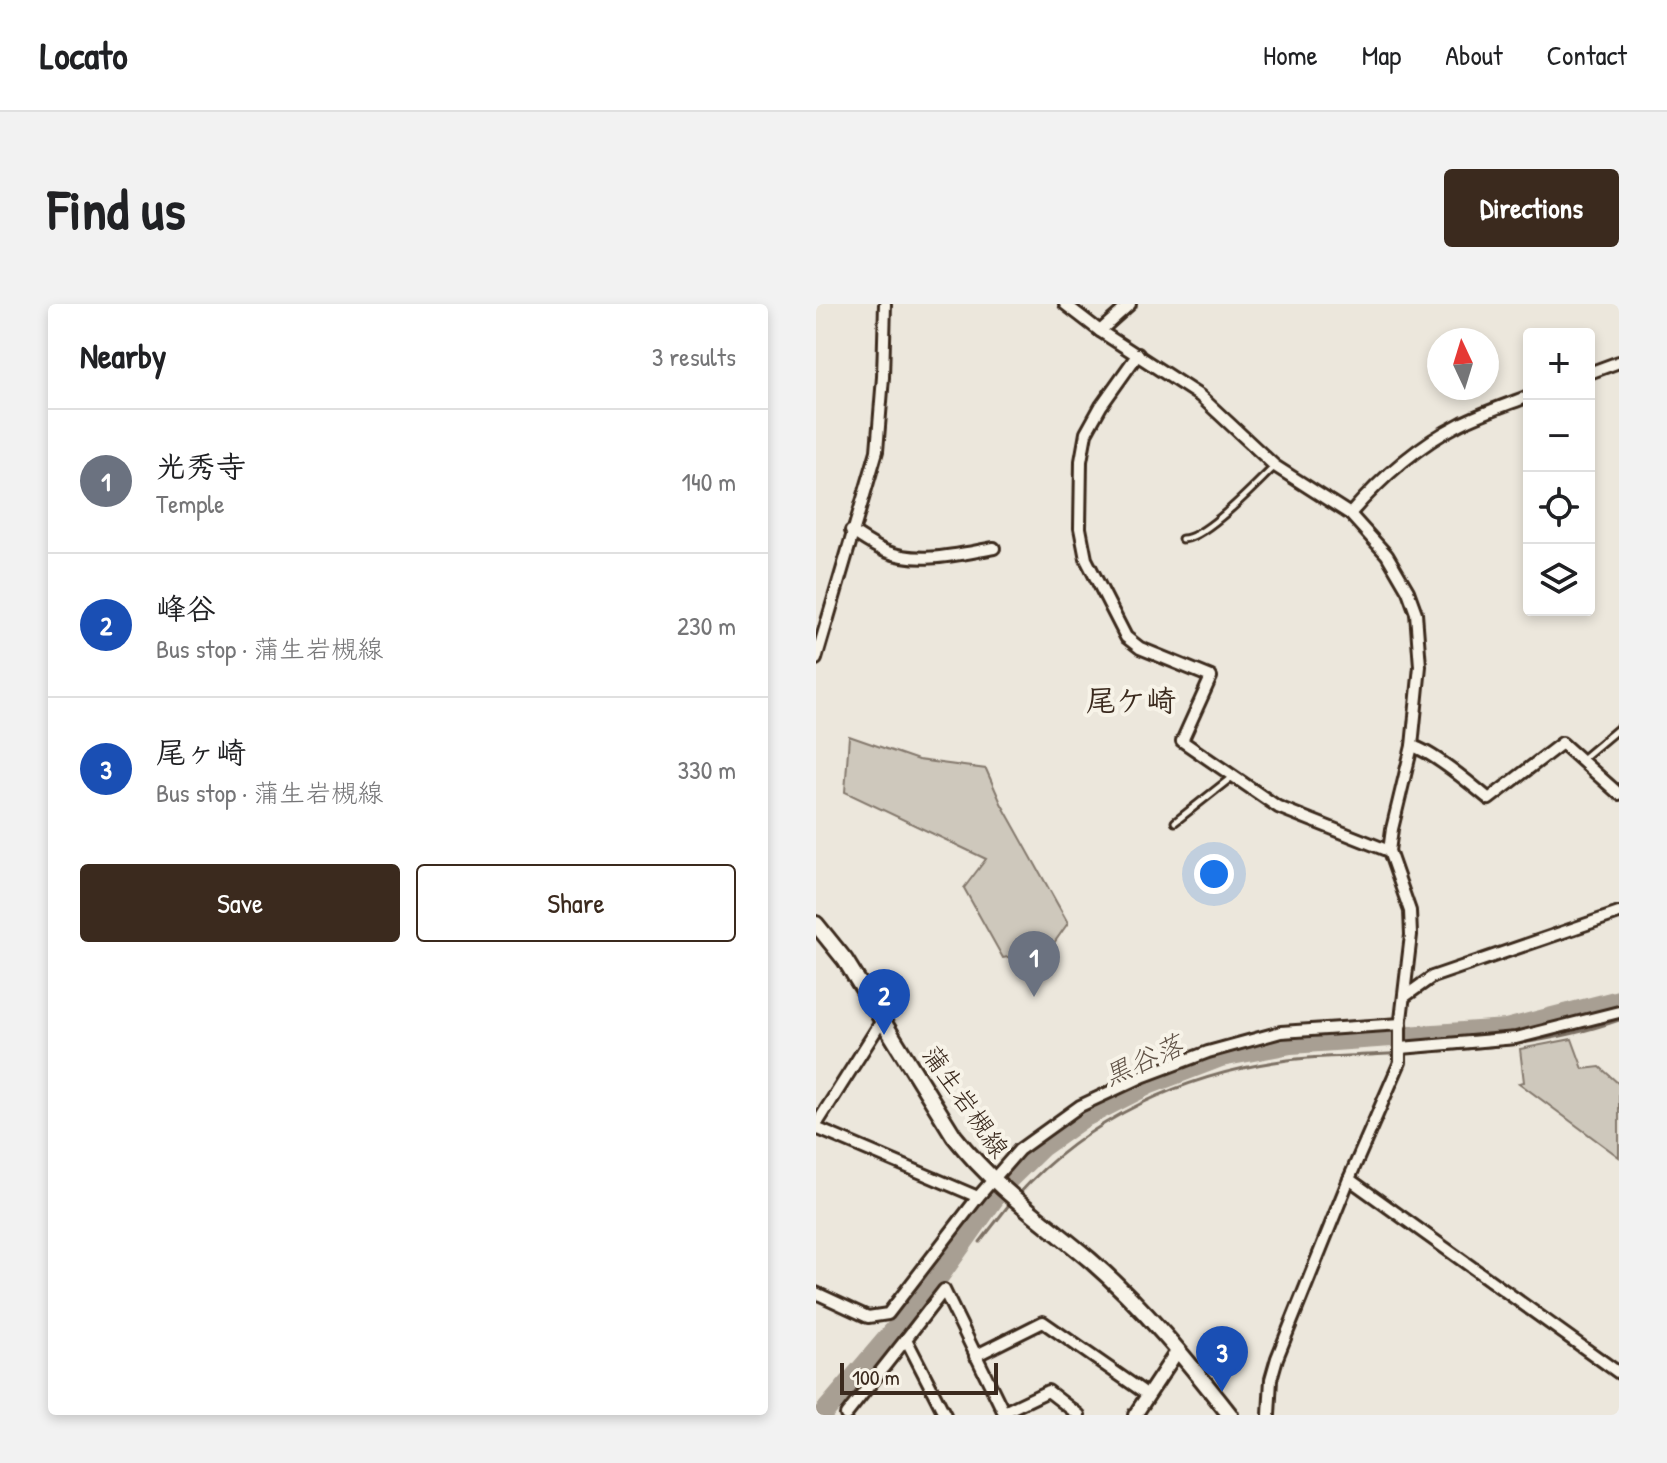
<!DOCTYPE html>
<html lang="en">
<head>
<meta charset="utf-8">
<style>
	body { margin:0; font-family:"Patrick Hand","Klee One",sans-serif; background:#f2f2f2; color:#202124 }
	.controls { position:absolute; right:24px; top:24px; display:grid; overflow:hidden; border-radius:8px; box-shadow:0 4px 12px #0003 }
	.controls button { width:72px; height:72px; display:grid; place-items:center; padding:0; border:0; border-bottom:2px solid #e0e0e0; background:#fff; color:#202124; font:40px sans-serif }
	.compass { position:absolute; left:611px; top:24px; width:72px; height:72px; border-radius:50%; background:#fff; box-shadow:0 4px 12px #0003; rotate:356deg }
	.scale { position:absolute; left:24px; bottom:20px; width:158px; box-sizing:border-box; padding-left:8px; border:4px solid #3b2a1e; border-top:0; font-size:22px; line-height:28px; white-space:nowrap; color:#3b2a1e; -webkit-text-stroke:6px #f7f3e8; paint-order:stroke }
	.you { position:absolute; left:398px; top:570px; width:28px; height:28px; margin:-20px; border:6px solid #fff; border-radius:50%; background:#1a73e8; box-shadow:0 0 0 12px #1a73e833 }
	.badge { display:grid; place-items:center; width:52px; height:52px; border-radius:50%; background:#3b2a1e; color:#fff; font-size:26px; font-weight:700 }
	.pin { position:absolute; translate:-50% -66px; filter:drop-shadow(0 2px 4px #0008) }
	.pin::after { content:''; position:absolute; top:42px; width:28px; height:24px; background:inherit; clip-path:polygon(0 0,100% 0,50% 100%) }
	.list { margin:0; padding:0; list-style:none }
	h2 { display:flex; justify-content:space-between; align-items:center; height:104px; margin:0; padding:0 32px; font-size:34px }
	h2 small { font-size:26px; font-weight:400; color:#757577 }
	.list li { display:grid; grid-template-columns:52px 1fr auto; gap:24px; align-items:center; box-sizing:border-box; height:144px; padding:0 32px; border-top:2px solid #e0e0e0 }
	.list b { display:block; font-size:30px; white-space:nowrap }
	.list p { margin:0; font-size:26px; white-space:nowrap; color:#757577 }
	.list em { font-size:26px; font-style:normal; color:#757577 }
	.actions { display:flex; gap:16px; padding:24px 32px }
	.actions a { flex:1; padding:18px 0; border:2px solid #3b2a1e; border-radius:8px; text-align:center; font-size:28px; color:#3b2a1e }
	.actions .main { background:#3b2a1e; color:#fff }
	.icon { flex:none; width:44px; height:44px; fill:none; stroke:currentColor; stroke-width:2; stroke-linecap:round; stroke-linejoin:round }
	.map { position:relative; flex:none; width:803px; height:1111px; overflow:hidden; border-radius:8px }
	header { display:flex; align-items:center; gap:48px; box-sizing:border-box; height:112px; padding:0 40px; background:#fff; border-bottom:2px solid #e0e0e0 }
	header strong { font-size:38px }
	nav { display:flex; gap:44px; margin-inline-start:auto; font-size:28px }
	.intro { display:flex; align-items:center; justify-content:space-between; box-sizing:border-box; height:192px; padding:0 48px }
	h1 { margin:0; font-size:56px }
	.button { padding:20px 36px; border-radius:8px; background:#3b2a1e; color:#fff; font-size:28px; font-weight:700 }
	main { display:flex; gap:48px; padding:0 48px }
	aside { flex:1; background:#fff; border-radius:8px; box-shadow:0 4px 12px #0003 }
	.map>svg:first-child { display:block }
	.green { fill:#cec8bc; stroke:#84796d; stroke-width:2 }
	.lines { fill:none; stroke-linecap:round; stroke-linejoin:round }
	.stream { stroke:#7c7064; stroke-width:3 }
	.river { stroke:#a89f93; stroke-width:20 }
	.service-casing { stroke:#3b2a1e; stroke-width:11 }
	.minor-casing { stroke:#3b2a1e; stroke-width:16 }
	.tertiary-casing { stroke:#3b2a1e; stroke-width:18 }
	.secondary-casing { stroke:#3b2a1e; stroke-width:20 }
	.service { stroke:#f7f3e8; stroke-width:5 }
	.minor { stroke:#f7f3e8; stroke-width:10 }
	.tertiary { stroke:#f7f3e8; stroke-width:12 }
	.secondary { stroke:#f7f3e8; stroke-width:14 }
	.labels { text-anchor:middle; dominant-baseline:central; stroke-width:8; stroke-linejoin:round; paint-order:stroke }
	.street-label { font-size:26px; fill:#3b2a1e; stroke:#f7f3e8 }
	.water-label { font-size:28px; font-style:italic; fill:#615347; stroke:#f7f3e8 }
	.quarter-label { font-size:30px; font-weight:bold; fill:#3b2a1e; stroke:#f7f3e8 }
</style>
</head>
<body>
<header>
<strong>Locato</strong>
<nav><a>Home</a><a>Map</a><a>About</a><a>Contact</a></nav>
</header>
<div class="intro"><h1>Find us</h1><a class="button">Directions</a></div>
<main>
<aside>
<h2>Nearby<small>3 results</small></h2>
<ul class="list">
<li><span class="badge" style="background:#6b7280">1</span><div><b>光秀寺</b><p>Temple</p></div><em>140 m</em></li>
<li><span class="badge" style="background:#1a4fb4">2</span><div><b>峰谷</b><p>Bus stop · 蒲生岩槻線</p></div><em>230 m</em></li>
<li><span class="badge" style="background:#1a4fb4">3</span><div><b>尾ヶ崎</b><p>Bus stop · 蒲生岩槻線</p></div><em>330 m</em></li>
</ul>
<div class="actions"><a class="main">Save</a><a>Share</a></div>
</aside>
<div class="map">
<svg width="803" height="1111" viewBox="0 0 803 1111">
	<rect width="100%" height="100%" fill="#ece7dc"/>
	<filter id="ink" filterUnits="userSpaceOnUse"><feTurbulence type="fractalNoise" baseFrequency=".0125" numOctaves="2"/><feDisplacementMap in="SourceGraphic" scale="16" xChannelSelector="R" yChannelSelector="G"/><feConvolveMatrix kernelMatrix="1 2 1 2 8 2 1 2 1" color-interpolation-filters="sRGB"/></filter>
	<g filter="url(#ink)">
		<g class="green">
			<path d="M33,432L102,456L170,465L185,499L252,619L233,646L187,654L148,584L170,555L29,488Z"/>
			<path d="M756,735L767,765L784,763L803,780V853L703,779L708,778L704,745Z"/>
		</g>
		<g class="lines">
			<g class="stream">
				<path d="M201,892C271,814 369,770 472,756C498,752 525,753 551,751C635,747 723,744 803,716"/>
				<path d="M164,938L196,897"/>
			</g>
			<path class="river" d="M6,1111L120,977L190,878L226,843L267,814L332,781L405,753L475,740L690,725L803,696"/>
			<defs>
				<g id="service">
					<path d="M366,235C389,235 440,180 458,163"/>
					<path d="M766,455L803,424"/>
					<path d="M359,518L416,473"/>
				</g>
				<g id="minor">
					<path d="M249,0L284,27L384,92L459,162L534,210L571,251L592,287L600,309L604,362L596,442L576,525L573,547L594,607L595,631L584,724V758L533,875L461,1054L455,1075L453,1111"/>
					<path d="M284,27L314,0"/>
					<path d="M322,50L285,102L270,129L265,157L264,224L270,255L310,333L324,344L395,373L366,437L462,503L573,547"/>
					<path d="M773,69L803,58"/>
					<path d="M534,210C565,174 601,142 644,120C666,109 690,101 713,92"/>
					<path d="M35,227C46,234 57,242 69,247C103,261 143,250 178,244"/>
					<path d="M0,355L61,147L67,73L69,0"/>
					<path d="M596,442C617,448 655,480 673,495L746,439L803,490"/>
					<path d="M588,693L616,673L803,609"/>
					<path d="M585,744L700,734L803,708"/>
					<path d="M0,821L67,715"/>
					<path d="M0,824L162,893"/>
					<path d="M533,875L803,1069"/>
					<path d="M0,989L52,1013L72,1010L162,893L203,846L264,802L328,772L392,748L465,728L585,720"/>
					<path d="M159,1052L227,1018L332,1091"/>
					<path d="M188,1108L232,1087L263,1111"/>
					<path d="M30,1111L90,1035"/>
					<path d="M129,1111L90,1035L128,986L189,1111"/>
				</g>
				<path id="tertiary" d="M319,1111L362,1046"/>
				<path id="secondary" d="M0,620L29,656L138,832C179,884 224,914 274,956C327,1002 371,1056 414,1111"/>
			</defs>
			<use href="#service" class="service-casing"/>
			<use href="#minor" class="minor-casing"/>
			<use href="#tertiary" class="tertiary-casing"/>
			<use href="#secondary" class="secondary-casing"/>
			<use href="#service" class="service"/>
			<use href="#minor" class="minor"/>
			<use href="#tertiary" class="tertiary"/>
			<use href="#secondary" class="secondary"/>
		</g>
	</g>
	<g class="labels">
		<g class="street-label">
			<text transform="translate(150 797) rotate(55)">蒲生岩槻線</text>
		</g>
		<g class="water-label">
			<text transform="translate(327 756) rotate(-24)">黒谷落</text>
		</g>
		<g class="quarter-label">
			<text x="315" y="396">尾ケ崎</text>
		</g>
	</g>
</svg>
<div class="controls">
<button>+</button>
<button>−</button>
<button><svg class="icon" aria-label="locate" viewBox="0 0 24 24"><circle cx="12" cy="12" r="6"/><path d="M12 2v4M12 18v4M2 12h4M18 12h4"/></svg></button>
<button><svg class="icon" aria-label="layers" viewBox="0 0 24 24"><path d="M12 4l9 5-9 5-9-5zM3 14l9 5 9-5"/></svg></button>
</div>
<svg class="compass" viewBox="-18 -18 36 36"><path d="M0-13l5 13h-10z" fill="#e53935"/><path d="M0 13l5-13h-10z" fill="#757577"/></svg>
<div class="scale">100 m</div>
<div class="you"></div>
<div class="pin badge" style="left:218px;top:693px;background:#6b7280">1</div>
<div class="pin badge" style="left:68px;top:731px;background:#1a4fb4">2</div>
<div class="pin badge" style="left:406px;top:1088px;background:#1a4fb4">3</div>
</div>
</main>
</body>
</html>
